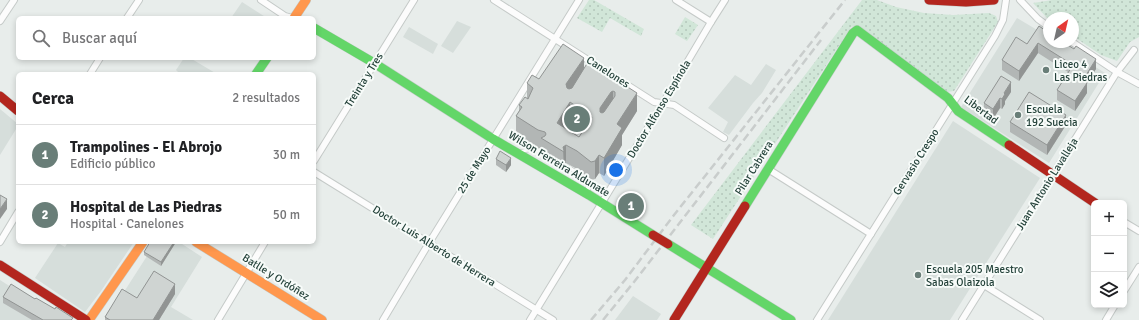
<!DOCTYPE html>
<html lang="es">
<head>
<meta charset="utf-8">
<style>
	body { margin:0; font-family:Signika,sans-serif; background:#f6f6f6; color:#202124 }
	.controls { position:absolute; right:12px; bottom:12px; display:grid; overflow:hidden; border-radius:6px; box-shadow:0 2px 6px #0003 }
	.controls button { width:36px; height:36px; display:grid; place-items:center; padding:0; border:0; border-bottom:1px solid #e0e0e0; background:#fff; color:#202124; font:20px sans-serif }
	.compass { position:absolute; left:1043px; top:12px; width:36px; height:36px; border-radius:50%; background:#fff; box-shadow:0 2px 6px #0003; rotate:34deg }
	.you { position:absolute; left:616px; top:170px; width:14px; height:14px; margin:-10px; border:3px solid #fff; border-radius:50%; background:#1a73e8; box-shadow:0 0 0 6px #1a73e833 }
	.badge { display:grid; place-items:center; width:26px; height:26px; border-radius:50%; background:#697e78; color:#fff; font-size:13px; font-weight:700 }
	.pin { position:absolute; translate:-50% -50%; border:2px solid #fff; box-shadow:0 1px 4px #0006 }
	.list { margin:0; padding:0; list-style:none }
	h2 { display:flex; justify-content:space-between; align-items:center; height:52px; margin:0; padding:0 16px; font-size:17px }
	h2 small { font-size:13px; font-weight:400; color:#757577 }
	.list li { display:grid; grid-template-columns:26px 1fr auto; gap:12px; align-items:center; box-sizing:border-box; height:60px; padding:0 16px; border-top:1px solid #e0e0e0 }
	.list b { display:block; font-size:15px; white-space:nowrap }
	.list p { margin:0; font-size:13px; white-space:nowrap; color:#757577 }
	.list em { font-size:13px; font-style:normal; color:#757577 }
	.icon { flex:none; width:22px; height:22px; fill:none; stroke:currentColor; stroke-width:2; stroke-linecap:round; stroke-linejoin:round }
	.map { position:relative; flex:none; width:1139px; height:320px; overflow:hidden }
	.search { position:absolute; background:#fff; box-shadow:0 2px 6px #0003; left:16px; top:16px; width:300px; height:44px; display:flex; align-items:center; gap:10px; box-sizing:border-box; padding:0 14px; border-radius:6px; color:#757577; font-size:15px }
	.panel { position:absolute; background:#fff; box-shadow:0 2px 6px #0003; left:16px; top:72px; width:300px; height:172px; border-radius:6px }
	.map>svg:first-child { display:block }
	.built { fill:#d6dedb }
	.grass { fill:url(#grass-dots) }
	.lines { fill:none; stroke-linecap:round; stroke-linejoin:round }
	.lane-casing { stroke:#c5cac8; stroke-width:4.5 }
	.street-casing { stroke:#c5cac8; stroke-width:8 }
	.fast-casing { stroke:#c3cbc8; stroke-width:10 }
	.slow-casing { stroke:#c3cbc8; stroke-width:10 }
	.jam-casing { stroke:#c3cbc8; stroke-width:10 }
	.lane { stroke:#fcfcfc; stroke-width:3 }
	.street { stroke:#fcfcfc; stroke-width:6 }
	.fast { stroke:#63d668; stroke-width:9 }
	.slow { stroke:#ff974d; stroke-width:9 }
	.jam { stroke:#b3261e; stroke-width:9 }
	.rail { stroke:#c9cdcc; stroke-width:2.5; stroke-dasharray:8 4; stroke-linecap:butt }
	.jam-bridge-casing { stroke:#c3cbc8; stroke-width:10; stroke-linecap:butt }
	.jam-bridge { stroke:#b3261e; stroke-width:9 }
	.wall { fill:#b2b6b5; fill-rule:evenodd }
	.shaded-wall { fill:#919493 }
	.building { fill:#cfd4d2; stroke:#919493; fill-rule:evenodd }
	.poi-dot { fill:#697e78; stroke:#f7fbf9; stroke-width:1.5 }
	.labels { text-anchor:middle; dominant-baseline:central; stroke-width:4; stroke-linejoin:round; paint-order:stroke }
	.poi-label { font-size:11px; fill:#24423a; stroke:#f7fbf9; text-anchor:start }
	.street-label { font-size:11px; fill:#24423a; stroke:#f7fbf9 }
</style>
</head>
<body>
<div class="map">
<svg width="1139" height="320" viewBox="0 0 1139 320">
	<defs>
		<pattern id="grass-dots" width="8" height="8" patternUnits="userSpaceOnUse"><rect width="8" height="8" fill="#d1e6d8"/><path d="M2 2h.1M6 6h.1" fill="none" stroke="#b3c6ba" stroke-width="1.8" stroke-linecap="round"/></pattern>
	</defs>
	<rect width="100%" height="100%" fill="#e8edeb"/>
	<g class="built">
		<path d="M242,2L267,18H231Z"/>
		<path d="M1017,18L1049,37V42H1056L1105,73L1049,163L961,107Z"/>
		<path d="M457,21L471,27L453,53L441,46Z"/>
		<path d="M409,27L438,44L433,54L403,37Z"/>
		<path d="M184,58H190L217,74H177L178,72L176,70Z"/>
		<path d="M766,64L776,70L762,93L753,103L729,135L723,132L728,122L708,108L735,75L751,85Z"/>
		<path d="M0,109L18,124V126L0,155Z"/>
		<path d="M953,121L1040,178L950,320H828Z"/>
		<path d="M68,242H134L101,291L85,312L35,278L58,243L65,247Z"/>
		<path d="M156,242H179L202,257L171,307L193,320H106Z"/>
		<path d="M0,280L47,310L40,320H0Z"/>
		<path d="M633,296L661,314L657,320H615Z"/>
	</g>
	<g class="grass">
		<path d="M589,0H594L644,29L641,36L610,18L602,32L577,18Z"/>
		<path d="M862,0H877L896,7L924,13L953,15L989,13L996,16L998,22L954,91L947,92L858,26H855L851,27L713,239L691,225Z"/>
		<path d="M1052,0H1139V37L1130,42L1117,61L1101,55L1073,36V18H1049V20L1033,3Z"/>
		<path d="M685,17L698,25L687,41L675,34Z"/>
	</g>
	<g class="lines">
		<defs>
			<g id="lane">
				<path d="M519,152L532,149L543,152"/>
				<path d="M566,166C580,174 586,176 589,193"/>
			</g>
			<g id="street">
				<path d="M261,0L285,16L292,18"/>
				<path d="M494,0L654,102L674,105L724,138"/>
				<path d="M676,0L711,22"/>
				<path d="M1020,0L1038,19L1049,27"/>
				<path d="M127,18L139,0"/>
				<path d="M0,21L14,0"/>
				<path d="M1072,42L1117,72L1139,84"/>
				<path d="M90,74L100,58"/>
				<path d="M314,161L414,0"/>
				<path d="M768,169L871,234"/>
				<path d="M314,172L553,320"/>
				<path d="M1124,222L1139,231"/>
				<path d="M0,242L18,212"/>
				<path d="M984,285L1040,320"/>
				<path d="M1124,291L1139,267"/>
				<path d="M218,320L265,242"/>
				<path d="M383,320L429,243L579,0"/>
				<path d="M530,320L663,103L711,22L725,0"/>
				<path d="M817,320L995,36L1003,20L1006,0"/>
				<path d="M962,320L1117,72L1134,50"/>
				<path d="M1106,320L1115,305"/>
			</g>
			<g id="fast">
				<path d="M314,28L374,63L493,139L589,195L653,235"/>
				<path d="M256,74L267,58"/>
				<path d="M745,206L853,33L857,30L948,98L958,111L1009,145"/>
				<path d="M668,244L791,320"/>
			</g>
			<g id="slow">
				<path d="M294,18L306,0"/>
				<path d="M196,242L322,320"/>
				<path d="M89,320L143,242"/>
			</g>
			<g id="jam">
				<path d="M929,0L966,2L994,0"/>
				<path d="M0,96L18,111"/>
				<path d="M1009,145L1095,203"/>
				<path d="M0,265L86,320"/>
				<path d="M674,320L745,206"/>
			</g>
		</defs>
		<use href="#lane" class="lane-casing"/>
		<use href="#street" class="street-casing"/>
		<use href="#fast" class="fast-casing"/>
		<use href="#slow" class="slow-casing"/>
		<use href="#jam" class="jam-casing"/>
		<use href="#lane" class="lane"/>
		<use href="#street" class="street"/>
		<use href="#fast" class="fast"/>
		<use href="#slow" class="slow"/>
		<use href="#jam" class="jam"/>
		<g class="rail">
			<path d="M591,320L625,280L674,215L845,0"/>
			<path d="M603,320L634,282L821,40"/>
		</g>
		<defs>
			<path id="jam-bridge" d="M653,235L668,244"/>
		</defs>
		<use href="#jam-bridge" class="jam-bridge-casing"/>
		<use href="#jam-bridge" class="jam-bridge"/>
	</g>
	<g class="wall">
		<path d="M1039,26L1096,69L1087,83V93L1075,111L1057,100V90L1068,72L1038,53L1019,81L1002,70V60L1027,44Z"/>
		<path d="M584,69L618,84L637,111L622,135V145L604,176L599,173L595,179L591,180L577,169L566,163L564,164V170L541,156V148H538L516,134V116L519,111V105L527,98V83ZM570,120L584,129L579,137L565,128Z"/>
		<path d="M1011,92L1005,101V104L1002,109L1000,108L993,119L984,113V103Z"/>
		<path d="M1010,122L1066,125L1047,155L1010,132Z"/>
		<path d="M496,159L511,165L506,172L496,165Z"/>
		<path d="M176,242L161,266L144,255V252Z"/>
		<path d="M175,294L159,320H105V317L137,298Z"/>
		<path d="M3,297L35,299L73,320H32L3,303Z"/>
	</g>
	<g class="shaded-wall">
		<path d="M1038,43V53L1019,81V71Z"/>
		<path d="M584,58V76L566,102V84Z"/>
		<path d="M1096,59V69L1087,83V93L1075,111V101L1083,80Z"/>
		<path d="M1011,82V92L1005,101V104L1002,109V99L1004,93Z"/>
		<path d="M613,91V109L600,126V108L611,92Z"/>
		<path d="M637,93V111L622,135V145L604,176V158L617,124Z"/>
		<path d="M1000,98V108L993,119V109Z"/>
		<path d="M570,102V120L557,141V123Z"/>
		<path d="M1066,115V125L1047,155V145Z"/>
		<path d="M566,145V163L564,164V170L563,147Z"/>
		<path d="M599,155V173L595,179V161Z"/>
		<path d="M511,158V165L506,172V165Z"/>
		<path d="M7,199V209L0,219V209Z"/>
		<path d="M174,242H176L161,266V262Z"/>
		<path d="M175,284V294L159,320H153Z"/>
	</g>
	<g class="building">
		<path d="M1039,26L1049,33V42H1063L1074,49L1076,46L1096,59L1083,80L1087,83L1075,101L1057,90L1073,65L1038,43L1019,71L1002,60L1016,37L1027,44Z"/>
		<path d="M563,44L584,58L566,84L567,88L569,89L572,88L588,62L618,80L617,83L619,85H621L623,84L637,93L617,124L622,128L604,158L599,155L595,161L591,162L577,151L566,145L563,147L564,151V152L541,138L545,136L546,134L545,132L538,130L516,116L522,107L519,105L525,97L528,99L533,88L527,83L532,75L539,79ZM613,91L615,92V96L604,112L602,113L600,112V108L611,92ZM570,102L592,117L579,137L557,123Z"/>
		<path d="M1001,76L1011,82L1004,93L1005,94L1002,99L1000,98L993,109L984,103Z"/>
		<path d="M1029,92L1066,115L1047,145L1010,122Z"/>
		<path d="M500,151L511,158L506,165L496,159Z"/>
		<path d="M0,195L7,199L0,209Z"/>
		<path d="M150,242H174L161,262L144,252Z"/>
		<path d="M154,271L175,284L153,320H110L105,317L122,289L137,298Z"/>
		<path d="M11,284L35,299L36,298L55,309L56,307L73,318L71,320H43L3,297Z"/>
	</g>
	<g class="poi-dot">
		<circle cx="1046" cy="70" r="4"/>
		<circle cx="1018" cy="115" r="4"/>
		<circle cx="918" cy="275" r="4"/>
	</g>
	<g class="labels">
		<g class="poi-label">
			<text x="1054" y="64">Liceo 4<tspan x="1054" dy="13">Las Piedras</tspan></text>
			<text x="1026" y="109">Escuela<tspan x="1026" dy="13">192 Suecia</tspan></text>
			<text x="926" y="269">Escuela 205 Maestro<tspan x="926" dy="13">Sabas Olaizola</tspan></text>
		</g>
		<g class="street-label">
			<text transform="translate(608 72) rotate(33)">Canelones</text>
			<text transform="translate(364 80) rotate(-58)">Treinta y Tres</text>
			<text transform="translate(659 109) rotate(-59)">Doctor Alfonso Espínola</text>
			<text transform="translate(981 110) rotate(37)">Libertad</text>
			<text transform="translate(916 162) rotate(-58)">Gervasio Crespo</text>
			<text transform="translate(559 164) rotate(31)">Wilson Ferreira Aldunate</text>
			<text transform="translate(754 168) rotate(-58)">Pilar Cabrera</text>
			<text transform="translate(474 170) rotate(-58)">25 de Mayo</text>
			<text transform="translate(1047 184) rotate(-58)">Juan Antonio Lavalleja</text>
			<text transform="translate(434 246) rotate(32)">Doctor Luis Alberto de Herrera</text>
			<text transform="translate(276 277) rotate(32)">Batlle y Ordóñez</text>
		</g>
	</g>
</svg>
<div class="controls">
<button>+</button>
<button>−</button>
<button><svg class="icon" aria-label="layers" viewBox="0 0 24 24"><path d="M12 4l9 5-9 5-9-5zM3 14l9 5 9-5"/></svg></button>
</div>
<svg class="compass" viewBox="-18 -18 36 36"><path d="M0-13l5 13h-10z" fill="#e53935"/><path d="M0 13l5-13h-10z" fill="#757577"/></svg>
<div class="you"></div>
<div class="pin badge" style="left:631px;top:206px">1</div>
<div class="pin badge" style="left:577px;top:119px">2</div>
<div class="search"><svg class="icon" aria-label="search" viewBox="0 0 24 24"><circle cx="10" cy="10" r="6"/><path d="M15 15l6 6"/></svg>Buscar aquí</div>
<section class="panel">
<h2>Cerca<small>2 resultados</small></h2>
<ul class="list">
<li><span class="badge">1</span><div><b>Trampolines - El Abrojo</b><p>Edificio público</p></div><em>30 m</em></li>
<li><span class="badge">2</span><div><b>Hospital de Las Piedras</b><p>Hospital · Canelones</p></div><em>50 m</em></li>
</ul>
</section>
</div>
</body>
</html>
